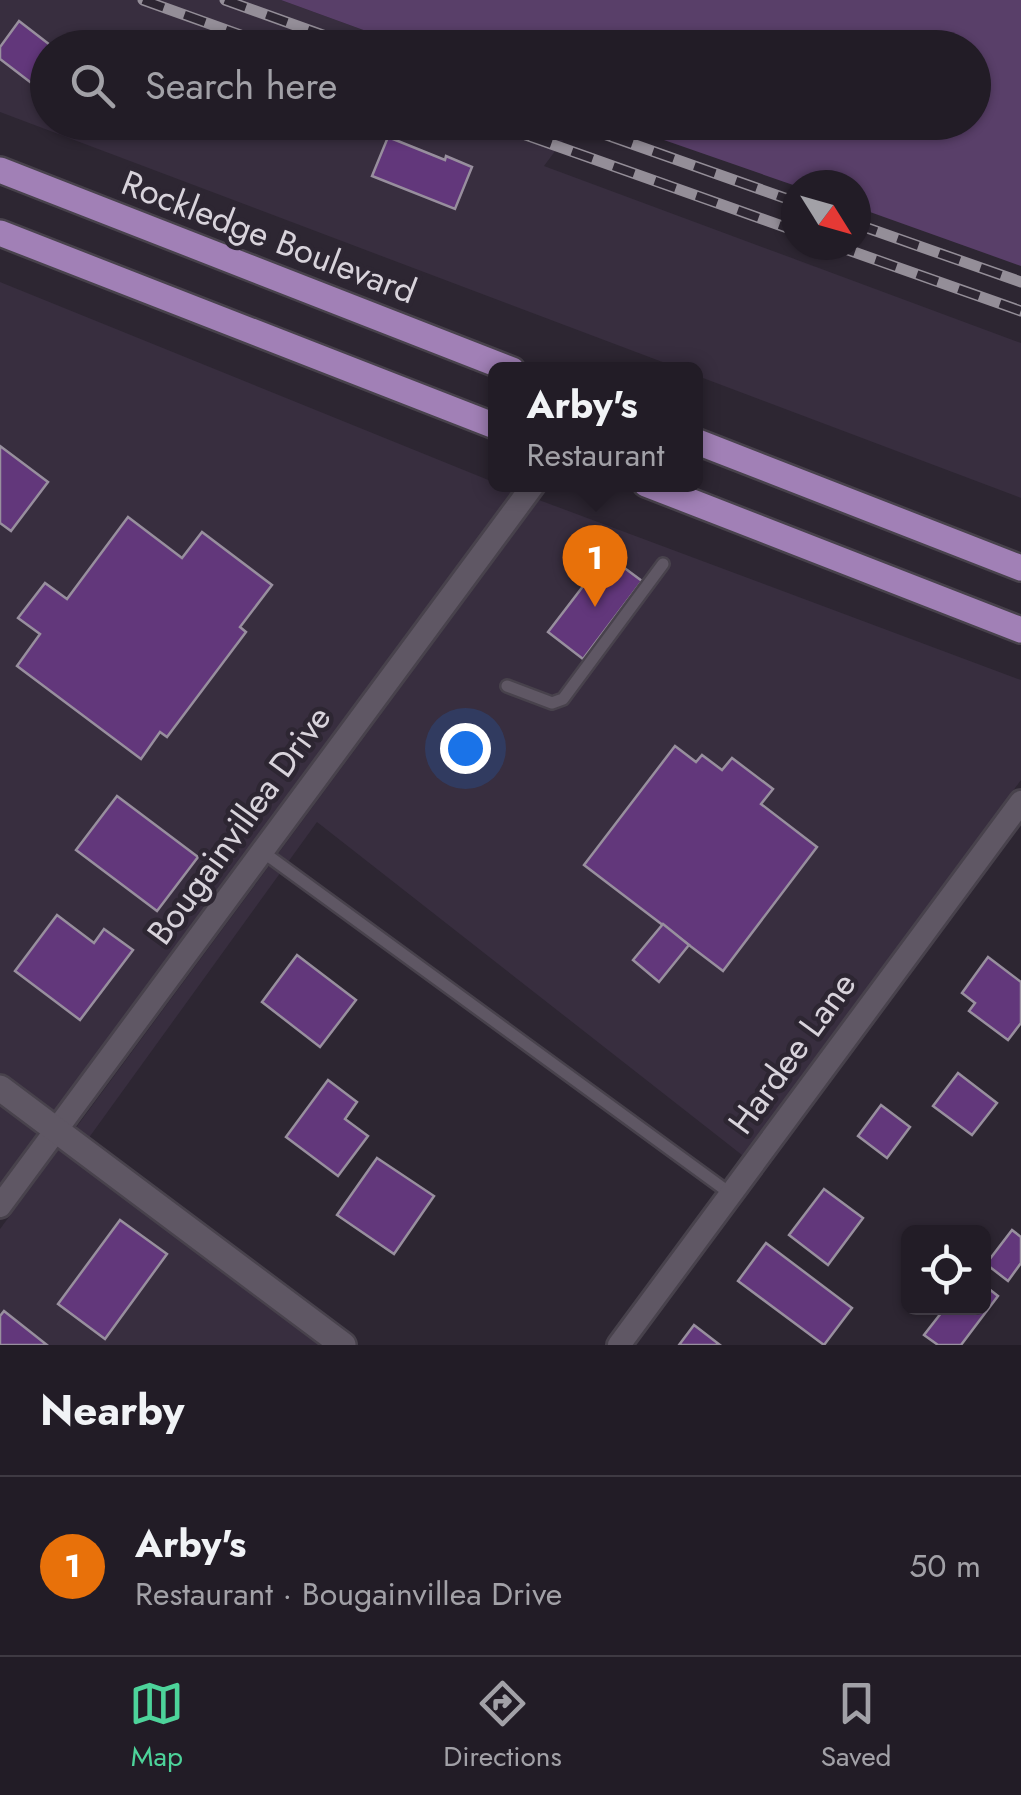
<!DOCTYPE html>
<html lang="en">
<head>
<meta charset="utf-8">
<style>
	body { margin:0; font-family:Jost,sans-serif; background:#2a252e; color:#f1f3f6 }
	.controls { position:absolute; right:30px; bottom:30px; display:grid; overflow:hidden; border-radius:15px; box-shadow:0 2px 8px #0004 }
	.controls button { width:90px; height:90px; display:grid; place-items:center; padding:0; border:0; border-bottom:2px solid #3f3a43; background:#221c26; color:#f1f3f6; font:50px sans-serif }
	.compass { position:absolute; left:781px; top:170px; width:90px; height:90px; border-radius:50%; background:#221c26; box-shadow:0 2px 8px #0004; rotate:127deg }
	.you { position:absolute; left:465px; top:748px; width:35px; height:35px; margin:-25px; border:8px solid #fff; border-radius:50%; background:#1a73e8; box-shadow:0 0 0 15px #1a73e833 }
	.badge { display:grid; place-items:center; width:65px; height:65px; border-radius:50%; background:#4dd39a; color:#fff; font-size:32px; font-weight:700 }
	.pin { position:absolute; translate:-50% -82px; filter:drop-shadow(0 2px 5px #0008) }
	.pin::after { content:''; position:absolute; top:52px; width:35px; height:30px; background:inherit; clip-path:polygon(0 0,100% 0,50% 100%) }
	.popup { position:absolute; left:488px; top:362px; width:215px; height:130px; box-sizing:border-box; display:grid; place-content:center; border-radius:15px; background:#221c26; filter:drop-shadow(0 2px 8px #0005); font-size:32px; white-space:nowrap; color:#a2a1a7 }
	.popup b { font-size:38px; color:#f1f3f6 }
	.popup::after { content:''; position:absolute; left:50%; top:100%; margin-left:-20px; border:20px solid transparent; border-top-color:#221c26 }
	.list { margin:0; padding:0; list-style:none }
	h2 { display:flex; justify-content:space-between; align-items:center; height:130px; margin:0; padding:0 40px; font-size:42px }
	h2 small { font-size:32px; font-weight:400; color:#a2a1a7 }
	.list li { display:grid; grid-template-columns:65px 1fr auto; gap:30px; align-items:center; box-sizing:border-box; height:180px; padding:0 40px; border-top:2px solid #3f3a43 }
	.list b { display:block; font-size:38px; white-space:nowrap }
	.list p { margin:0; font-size:32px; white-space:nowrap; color:#a2a1a7 }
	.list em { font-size:32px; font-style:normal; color:#a2a1a7 }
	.icon { flex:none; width:55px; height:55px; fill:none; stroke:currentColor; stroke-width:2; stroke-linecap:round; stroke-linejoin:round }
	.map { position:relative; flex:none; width:1021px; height:1345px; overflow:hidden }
	.search { position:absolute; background:#221c26; box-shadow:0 2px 8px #0004; left:30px; right:30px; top:30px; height:110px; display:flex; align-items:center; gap:25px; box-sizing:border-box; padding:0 35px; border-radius:55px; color:#a2a1a7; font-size:38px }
	.sheet { height:310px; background:#221c26 }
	nav { display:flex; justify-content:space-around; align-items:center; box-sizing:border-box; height:140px; border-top:2px solid #3f3a43; background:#221c26; font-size:28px; color:#a2a1a7 }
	nav a { display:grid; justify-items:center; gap:5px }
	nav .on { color:#4dd39a }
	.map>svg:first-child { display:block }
	.built { fill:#382e3f }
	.green { fill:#593f69 }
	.building { fill:#62377b; stroke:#988f9e; stroke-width:2.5 }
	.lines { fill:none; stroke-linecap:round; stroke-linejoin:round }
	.lane-casing { stroke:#48424c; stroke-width:16 }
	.street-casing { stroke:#48424c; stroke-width:28 }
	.secondary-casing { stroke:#48424c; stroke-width:30 }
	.primary-casing { stroke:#48424c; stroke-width:30 }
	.lane { stroke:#5f5764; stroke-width:11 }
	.street { stroke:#5f5764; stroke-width:22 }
	.secondary { stroke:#5f5764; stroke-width:25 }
	.primary { stroke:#a180b6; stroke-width:25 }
	.rail-casing { stroke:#948e98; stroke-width:11 }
	.rail { stroke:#2d2632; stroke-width:8; stroke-dasharray:22; stroke-linecap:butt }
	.labels { text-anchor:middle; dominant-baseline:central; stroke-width:9; stroke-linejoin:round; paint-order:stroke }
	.street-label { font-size:35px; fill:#d8d3db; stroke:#2d2632 }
</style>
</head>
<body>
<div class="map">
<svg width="1021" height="1345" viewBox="0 0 1021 1345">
	<rect width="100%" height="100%" fill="#2d2632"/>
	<g class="built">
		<path d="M0,0H281L410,47L48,48V122L576,123L544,166L1021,343V498L695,375V370L681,369L0,112Z"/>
		<path d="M0,282L513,490L53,1113L0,1074Z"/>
		<path d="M539,500L1021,680V780L730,1173L742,1155L317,822L88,1139L75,1129Z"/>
		<path d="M0,1104L38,1132L0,1184Z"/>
		<path d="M60,1148L323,1345H0V1229Z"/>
	</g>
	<path class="green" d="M281,0H1021V266L856,207V185L796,186L615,123L974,122V48L410,47Z"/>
	<g class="building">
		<path d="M19,21L54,48H48V67L34,85L0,59V47Z"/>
		<path d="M388,137L445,160L446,156L472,167L455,209L372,176Z"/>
		<path d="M0,446L48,482L11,531L0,523Z"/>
		<path d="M128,517L182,558L202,532L272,585L240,627L246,632L167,737L160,732L141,759L17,666L40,634L18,618L45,583L67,599Z"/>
		<path d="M607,555L642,581L583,659L548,632Z"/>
		<path d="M675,746L696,762L702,755L722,770L732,758L773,789L761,804L817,847L723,971L584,865Z"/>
		<path d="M117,796L198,857L157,911L76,850Z"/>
		<path d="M57,915L94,943L104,929L133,950L80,1020L15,971Z"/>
		<path d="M663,924L689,945L659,982L633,960Z"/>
		<path d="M297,955L356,1000L320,1047L262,1002Z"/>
		<path d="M988,957L1021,982V1023L1008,1040L969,1011L975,1003L962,993Z"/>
		<path d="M958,1073L997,1103L972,1135L933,1106Z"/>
		<path d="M328,1080L357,1102L345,1119L368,1136L338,1176L286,1137Z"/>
		<path d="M881,1105L910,1127L887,1158L858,1136Z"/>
		<path d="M377,1158L434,1196L394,1254L337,1215Z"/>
		<path d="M824,1189L863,1218L828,1265L789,1235Z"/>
		<path d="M120,1220L167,1254L105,1339L58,1304Z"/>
		<path d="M1012,1230L1021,1237V1263L1008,1281L986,1264Z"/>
		<path d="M766,1243L852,1308L824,1345L738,1281Z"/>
		<path d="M984,1285L998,1296L961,1345H938L924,1335L945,1308H984Z"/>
		<path d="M4,1311L47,1345H0V1316Z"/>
		<path d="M694,1325L720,1345H679Z"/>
	</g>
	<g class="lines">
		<defs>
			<g id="lane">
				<path d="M507,686L552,703L563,699L663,564"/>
				<path d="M263,852L731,1194"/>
			</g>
			<g id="street">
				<path d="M0,1206L534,484"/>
				<path d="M619,1345L1021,802"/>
			</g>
			<path id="secondary" d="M0,1088L343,1345"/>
			<g id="primary">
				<path d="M0,170L512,370"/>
				<path d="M0,233L495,426"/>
				<path d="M695,441L1021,568"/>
				<path d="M646,484L1021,630"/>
			</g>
		</defs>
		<use href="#lane" class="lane-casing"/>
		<use href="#street" class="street-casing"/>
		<use href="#secondary" class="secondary-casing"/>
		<use href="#primary" class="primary-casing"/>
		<use href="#lane" class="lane"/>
		<use href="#street" class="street"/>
		<use href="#secondary" class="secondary"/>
		<use href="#primary" class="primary"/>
		<defs>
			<g id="rail">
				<path d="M143,0L277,48"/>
				<path d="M225,0L359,48"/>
				<path d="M489,122L796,231"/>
				<path d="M570,122L796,202"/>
				<path d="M856,224L1021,282"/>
				<path d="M834,245L1021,311"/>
			</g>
		</defs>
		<use href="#rail" class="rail-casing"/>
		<use href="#rail" class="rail"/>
	</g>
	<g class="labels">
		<g class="street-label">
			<text transform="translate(269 237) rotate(21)">Rockledge Boulevard</text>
			<text transform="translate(239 825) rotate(-54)">Bougainvillea Drive</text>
			<text transform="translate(792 1053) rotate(-54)">Hardee Lane</text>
		</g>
	</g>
</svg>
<div class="controls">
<button><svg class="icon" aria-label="locate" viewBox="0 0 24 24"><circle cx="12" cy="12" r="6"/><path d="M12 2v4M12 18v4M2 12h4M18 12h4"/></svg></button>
</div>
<svg class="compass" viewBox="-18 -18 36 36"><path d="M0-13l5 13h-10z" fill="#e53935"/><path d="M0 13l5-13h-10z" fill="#a2a1a7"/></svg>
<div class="you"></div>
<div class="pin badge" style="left:595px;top:607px;background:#e8710a">1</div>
<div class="popup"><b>Arby's</b>Restaurant</div>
<div class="search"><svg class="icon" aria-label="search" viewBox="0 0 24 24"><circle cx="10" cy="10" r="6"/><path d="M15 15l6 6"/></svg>Search here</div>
</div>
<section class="sheet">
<h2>Nearby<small></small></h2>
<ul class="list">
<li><span class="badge" style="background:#e8710a">1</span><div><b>Arby's</b><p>Restaurant · Bougainvillea Drive</p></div><em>50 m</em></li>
</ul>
</section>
<nav>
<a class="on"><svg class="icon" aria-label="map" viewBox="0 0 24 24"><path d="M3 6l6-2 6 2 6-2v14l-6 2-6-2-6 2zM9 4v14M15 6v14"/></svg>Map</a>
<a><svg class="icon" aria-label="directions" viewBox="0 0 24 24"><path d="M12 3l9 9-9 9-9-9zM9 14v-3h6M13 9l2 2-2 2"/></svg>Directions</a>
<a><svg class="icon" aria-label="saved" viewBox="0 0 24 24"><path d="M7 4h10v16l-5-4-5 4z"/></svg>Saved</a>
</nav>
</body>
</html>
